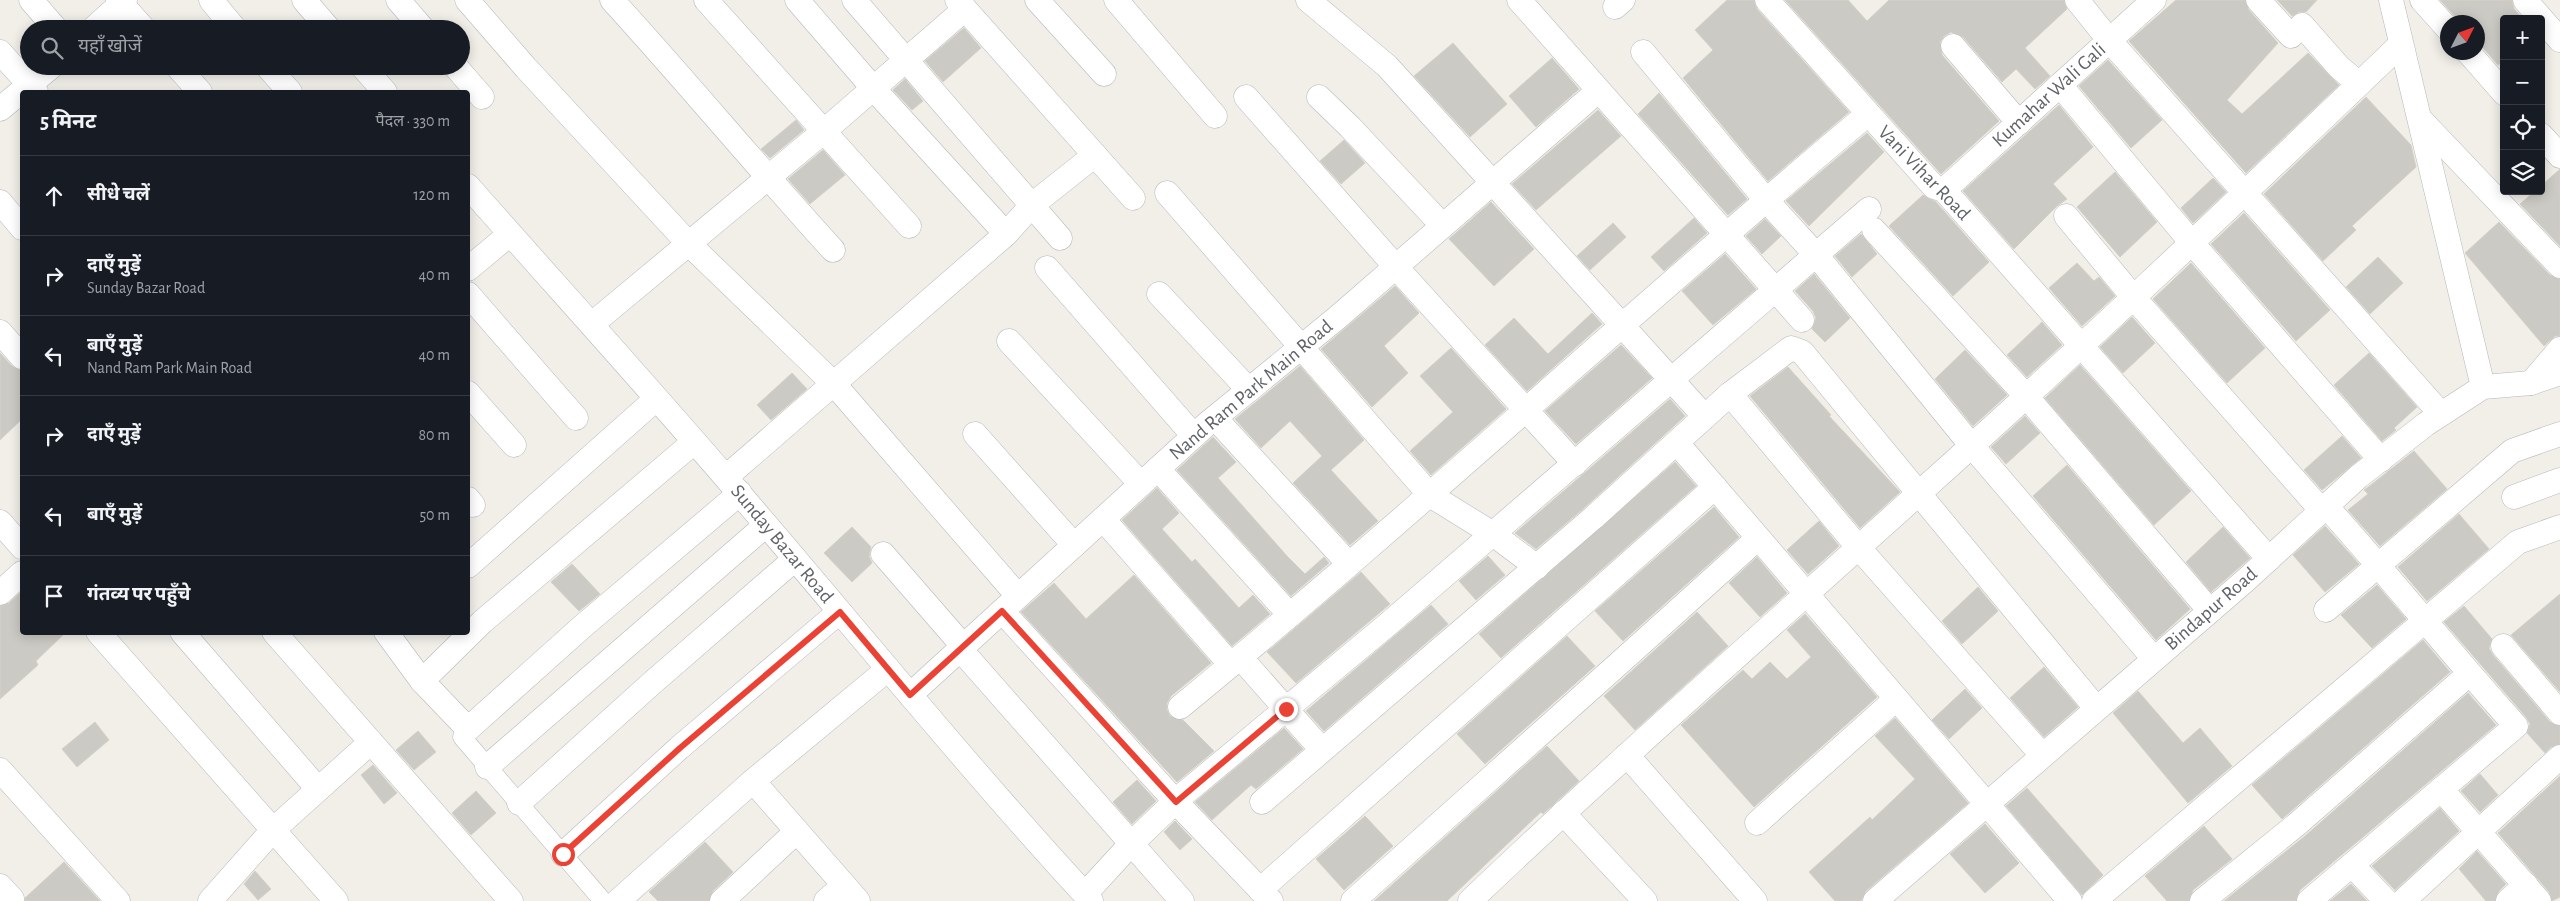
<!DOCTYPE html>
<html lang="hi">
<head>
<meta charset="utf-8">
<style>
	body { margin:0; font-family:"Alegreya Sans","Noto Sans Devanagari",sans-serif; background:#242831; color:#f1f3f6 }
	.controls { position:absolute; right:15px; top:15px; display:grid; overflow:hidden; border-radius:5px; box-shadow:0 2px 12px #0003 }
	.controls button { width:45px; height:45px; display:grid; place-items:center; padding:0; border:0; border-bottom:1px solid #363941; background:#171b24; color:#f1f3f6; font:25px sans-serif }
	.compass { position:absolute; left:2440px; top:15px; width:45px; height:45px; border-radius:50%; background:#171b24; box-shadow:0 2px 12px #0003; rotate:48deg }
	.stop { position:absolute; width:15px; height:15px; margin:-11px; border:4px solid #ea4335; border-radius:50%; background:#fff }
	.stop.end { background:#ea4335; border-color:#fff; box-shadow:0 1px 5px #0008 }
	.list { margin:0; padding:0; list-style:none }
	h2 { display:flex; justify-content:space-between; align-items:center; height:65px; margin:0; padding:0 20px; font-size:21px }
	h2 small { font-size:16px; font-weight:400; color:#9ea1a6 }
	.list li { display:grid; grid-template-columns:32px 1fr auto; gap:15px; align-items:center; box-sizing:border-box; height:80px; padding:0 20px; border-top:1px solid #363941 }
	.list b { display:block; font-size:19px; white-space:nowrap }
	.list p { margin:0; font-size:16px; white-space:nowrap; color:#9ea1a6 }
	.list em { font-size:16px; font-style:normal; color:#9ea1a6 }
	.icon { flex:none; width:28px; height:28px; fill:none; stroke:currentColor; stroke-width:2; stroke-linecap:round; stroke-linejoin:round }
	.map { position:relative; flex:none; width:2560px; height:901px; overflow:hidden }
	.search { position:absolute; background:#171b24; box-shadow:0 2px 12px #0003; left:20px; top:20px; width:450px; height:55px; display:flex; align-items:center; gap:12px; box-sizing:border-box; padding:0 18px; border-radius:28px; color:#9ea1a6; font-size:19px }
	.panel { position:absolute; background:#171b24; box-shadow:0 2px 12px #0003; left:20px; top:90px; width:450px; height:545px; border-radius:5px }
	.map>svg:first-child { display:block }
	.building { fill:#cccac5; stroke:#d6d1c6 }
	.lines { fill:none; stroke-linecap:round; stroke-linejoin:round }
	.pedestrian-casing { stroke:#b5b8bc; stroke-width:19 }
	.minor-casing { stroke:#b5b8bc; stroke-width:25 }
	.pedestrian { stroke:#fff; stroke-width:18 }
	.minor { stroke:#fff; stroke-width:24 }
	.route { stroke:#ea4335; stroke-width:6 }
	.labels { text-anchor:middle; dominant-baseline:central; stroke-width:4.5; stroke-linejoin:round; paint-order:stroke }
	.street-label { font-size:20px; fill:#5f6368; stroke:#fff }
</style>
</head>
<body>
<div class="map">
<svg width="2560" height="901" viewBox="0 0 2560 901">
	<rect width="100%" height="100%" fill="#f1efe8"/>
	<g class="building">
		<path d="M1727,0H1754L1757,9L1849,112L1768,181L1683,78L1713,50L1695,30Z"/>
		<path d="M1785,0H1848L1867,21L1889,0H2064L2067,9L2025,48L2050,76L2035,89L2016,69L2002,82L1963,37L1951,32L1944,36L1940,42L1942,55L1999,121L1941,174Z"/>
		<path d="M2176,0H2245L2248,9L2278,43L2227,100L2242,114L2308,53L2339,85L2246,173L2129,41Z"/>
		<path d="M2277,0H2317L2306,12H2299L2292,16Z"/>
		<path d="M2440,0H2512L2514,9L2523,19H2504V60L2498,65L2478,42V22H2460Z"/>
		<path d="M964,28L981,48L943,82L925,61Z"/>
		<path d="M1453,43L1507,104L1470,137L1414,76Z"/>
		<path d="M1552,58L1579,89L1536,127L1509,96Z"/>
		<path d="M2108,60L2162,120L2131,148L2079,86Z"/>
		<path d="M905,79L923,101L912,110L893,90Z"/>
		<path d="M1659,93L1747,199L1728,215L1638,114Z"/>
		<path d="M2366,97L2411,145L2416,167L2352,226L2356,230L2323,261L2264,194Z"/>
		<path d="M2059,105L2093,147L2053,184L2067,199L2057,206L2014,249L1963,191Z"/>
		<path d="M1598,110L1621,136L1536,210L1512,184Z"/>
		<path d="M796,120L804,130L770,158L761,149Z"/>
		<path d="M1867,133L1884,152L1809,226L1786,201Z"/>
		<path d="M1344,140L1365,163L1341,184L1320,161Z"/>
		<path d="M823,150L845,175L810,204L788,179Z"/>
		<path d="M2560,169V246L2520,204L2535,191H2541V186Z"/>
		<path d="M2115,172L2157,222L2120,257L2077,207Z"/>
		<path d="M2213,178L2226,192L2193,223L2181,208Z"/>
		<path d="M1923,195L1936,202L1989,262L1953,296L1889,226Z"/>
		<path d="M1491,202L1534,249L1494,286L1449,239Z"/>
		<path d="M2244,213L2330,310L2296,341L2211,244Z"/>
		<path d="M1694,218L1707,233L1664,271L1651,257Z"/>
		<path d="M1765,219L1781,236L1762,254L1746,236Z"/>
		<path d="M2499,222L2550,275L2560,279V336H2555L2544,346L2465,253Z"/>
		<path d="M1613,223L1626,237L1590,270L1577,256Z"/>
		<path d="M1861,234L1877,254L1852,277L1835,256Z"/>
		<path d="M1725,254L1756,289L1713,325L1682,291Z"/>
		<path d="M2378,257L2403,283L2370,314L2346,287Z"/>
		<path d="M2077,263L2094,281L2099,277L2115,296L2082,326L2049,288Z"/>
		<path d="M2191,263L2265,348L2227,383L2153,299Z"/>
		<path d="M1814,274L1850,318L1825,342L1812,329L1816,318L1813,311L1795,291Z"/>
		<path d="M1395,286L1419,313L1384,346L1408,373L1372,407L1321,349Z"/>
		<path d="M1592,313L1602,324L1527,391L1485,345L1514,318L1548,354Z"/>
		<path d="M2132,317L2155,343L2123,373L2100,347Z"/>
		<path d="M2042,322L2062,345L2027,377L2007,355Z"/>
		<path d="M1621,345L1652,378L1576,444L1545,411Z"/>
		<path d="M1451,348L1506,409L1431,475L1410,451L1453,412L1420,376Z"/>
		<path d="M1965,350L2007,395L1973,426L1935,379Z"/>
		<path d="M0,353L12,366L22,370V419L0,440Z"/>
		<path d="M2369,353L2417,407L2394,428L2396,430L2382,441L2334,385Z"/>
		<path d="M2080,365L2191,491L2154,525L2045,398Z"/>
		<path d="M1300,366L1364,440L1331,470L1378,521L1350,545L1293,483L1322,456L1290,421L1261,448L1235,419Z"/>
		<path d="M1788,367L1831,415L1829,416L1900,492L1860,528L1750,396Z"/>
		<path d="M792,373L807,389L771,420L757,405Z"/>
		<path d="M1670,399L1685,416L1584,508L1536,549L1515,533Z"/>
		<path d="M2025,416L2040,433L2006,464L1991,447Z"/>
		<path d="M2342,436L2361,458L2322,490L2304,470Z"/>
		<path d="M1213,437L1236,462L1218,478L1287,556L1305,574L1324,557L1329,563L1291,596L1177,470Z"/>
		<path d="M2414,451L2447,489L2380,546L2348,510L2368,494L2364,490L2367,488Z"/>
		<path d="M1675,462L1696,486L1501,658L1479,634Z"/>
		<path d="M2067,465L2190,609L2156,640L2033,496Z"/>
		<path d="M1157,488L1179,513L1162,529L1192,562L1195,559L1239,608L1253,595L1270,614L1232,646L1122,520Z"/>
		<path d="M1714,507L1739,537L1623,641L1595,611Z"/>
		<path d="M2459,514L2489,549L2427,601L2398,567Z"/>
		<path d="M1819,521L1839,546L1808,574L1787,550Z"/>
		<path d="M2325,526L2359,564L2325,592L2293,555Z"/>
		<path d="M852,527L871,547L869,556L872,563L852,582L824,553Z"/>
		<path d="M2223,527L2250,558L2211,592L2186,562Z"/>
		<path d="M1488,556L1505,575L1476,600L1459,581Z"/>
		<path d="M1757,557L1787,593L1760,617L1729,583Z"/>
		<path d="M572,564L600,594L579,611L551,582Z"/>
		<path d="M1361,572L1390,604L1296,683L1267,652Z"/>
		<path d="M1134,575L1211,663L1171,696L1167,703V710L1170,716L1183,720L1214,751L1177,782L1021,612L1054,583L1086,619Z"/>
		<path d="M2377,585L2406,619L2372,648L2341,615Z"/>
		<path d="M1978,587L1998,611L1962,644L1942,621Z"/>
		<path d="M22,591V632H66L36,661L38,665L0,699V606L9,603Z"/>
		<path d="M2560,594V692L2511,635Z"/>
		<path d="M1431,605L1448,624L1324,731L1306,711Z"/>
		<path d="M2464,606L2492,639L2489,648L2493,655L2550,722L2560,726V744L2551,747L2545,753L2527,733L2530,724L2526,717L2444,622Z"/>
		<path d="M1697,612L1728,646L1635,730L1604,696Z"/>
		<path d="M1805,614L1877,697L1754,807L1681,725L1743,670L1752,679L1770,662L1787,679L1811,657L1787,630Z"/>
		<path d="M1567,636L1595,666L1485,764L1457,734Z"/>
		<path d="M2423,640L2450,672L2282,819L2252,785Z"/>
		<path d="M2044,667L2078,707L2044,737L2010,698Z"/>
		<path d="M1965,689L1982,708L1949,739L1932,720Z"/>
		<path d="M2138,691L2183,743L2200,728L2232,766L2188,803L2113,713Z"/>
		<path d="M2468,693L2496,725L2300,890L2296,901H2224L2305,836Z"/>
		<path d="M1895,718L1968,803L1866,891L1861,901H1835L1809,872L1870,817L1872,820L1915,779L1875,736Z"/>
		<path d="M95,722L109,740L77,767L62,749Z"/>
		<path d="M1284,728L1303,749L1256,789L1251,785L1212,820L1195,802Z"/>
		<path d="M418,731L436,752L414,770L396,750Z"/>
		<path d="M1547,746L1579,781L1543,814L1541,812L1447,901H1374Z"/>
		<path d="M373,765L397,793L384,804L361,775Z"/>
		<path d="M2480,774L2498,795L2480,812L2461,791Z"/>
		<path d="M2560,776V897L2552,901L2549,892L2498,833Z"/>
		<path d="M1137,780L1156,801L1132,824L1113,802Z"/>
		<path d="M2027,788L2103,875L2082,895L2006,806Z"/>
		<path d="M476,791L496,813L471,835L452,813Z"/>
		<path d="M2440,808L2459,831L2395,890L2372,866Z"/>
		<path d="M1365,816L1393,846L1344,890L1316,859Z"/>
		<path d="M1175,821L1192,839L1180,850L1164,832Z"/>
		<path d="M1985,824L2019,863L1985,893L1950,854Z"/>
		<path d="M2204,826L2232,859L2193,890L2189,901H2167L2145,876Z"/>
		<path d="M705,842L733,872L713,891L709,901H658L649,892Z"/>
		<path d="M2477,851L2506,884L2499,891L2495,901H2486L2459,869Z"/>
		<path d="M64,862L100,901H25V898Z"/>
		<path d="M255,871L271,889L258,900L244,884Z"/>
		<path d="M2351,884L2367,901H2330Z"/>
	</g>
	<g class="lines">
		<defs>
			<path id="pedestrian" d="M468,729L462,737L603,901"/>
			<g id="minor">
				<path d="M31,0L56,29"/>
				<path d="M118,0L144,29"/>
				<path d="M211,0L235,29"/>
				<path d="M304,0L329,29"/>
				<path d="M398,0L423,29"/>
				<path d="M467,0L526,68L689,244L834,384L1018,596"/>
				<path d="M612,0C687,82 758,168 833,250"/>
				<path d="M706,0L909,226"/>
				<path d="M797,0L873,88L1006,234"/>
				<path d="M854,0L1060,238"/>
				<path d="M957,0L1133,198"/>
				<path d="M1037,0L1104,74"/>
				<path d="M1116,0L1215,116"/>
				<path d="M1308,0L1387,66L1705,417"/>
				<path d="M1519,0L1802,320"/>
				<path d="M1767,0L1934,187L1944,190L2269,559"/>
				<path d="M2077,0L2109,40L2441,414"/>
				<path d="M2258,0L2291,36"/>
				<path d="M2391,0L2483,387"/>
				<path d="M2422,0L2448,29"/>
				<path d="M2525,0L2560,40"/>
				<path d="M1615,7L1623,0"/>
				<path d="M2302,25L2339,67L2359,84"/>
				<path d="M93,29L125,0"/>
				<path d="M1953,46L2019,123"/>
				<path d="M0,52L36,92"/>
				<path d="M1643,52L1766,200L1817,256L1971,445L2154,659"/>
				<path d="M2468,52L2504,93"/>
				<path d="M177,66L200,92"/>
				<path d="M267,66L290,92"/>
				<path d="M362,66L385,92"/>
				<path d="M455,66L482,97"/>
				<path d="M2060,85L2192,243L2381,460"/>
				<path d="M1246,97L1395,266L1575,464"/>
				<path d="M1319,97L1350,127L1442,225"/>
				<path d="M0,109L52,66"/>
				<path d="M2420,119L2560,266"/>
				<path d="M2541,135L2560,156"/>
				<path d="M468,186C558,288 650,389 739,493C856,629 969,769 1091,901"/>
				<path d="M1944,190L2154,0"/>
				<path d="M1167,193L1430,495L1493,534L1537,567"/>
				<path d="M0,202L22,228"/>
				<path d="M2066,216L2134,298L2322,511"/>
				<path d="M1874,230L2026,396L2210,611"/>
				<path d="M1047,268L1194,436"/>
				<path d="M468,269L510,234"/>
				<path d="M468,294L576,418"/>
				<path d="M1159,294L1249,390"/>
				<path d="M592,324L823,132L965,9"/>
				<path d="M0,332L22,357"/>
				<path d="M1009,341L1141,484"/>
				<path d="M2531,383L2560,349"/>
				<path d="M468,393L514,445"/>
				<path d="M1730,394L1858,547L2042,755"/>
				<path d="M1215,418L1349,564"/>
				<path d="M975,434L1074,545"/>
				<path d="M1677,443L2070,901"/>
				<path d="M1158,469L1290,615"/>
				<path d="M726,477L1006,234L1032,205L1095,155"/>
				<path d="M2514,497L2560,480"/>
				<path d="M468,499L473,505"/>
				<path d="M1103,519L1231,665"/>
				<path d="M0,522L22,547"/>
				<path d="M883,554L963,646"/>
				<path d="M468,566L656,399"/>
				<path d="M0,593L22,573"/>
				<path d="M2326,610L2512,451L2560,434"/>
				<path d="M1002,611L1176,802L1271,901"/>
				<path d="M98,632L336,901"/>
				<path d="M182,632L318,789"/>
				<path d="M274,632L511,901"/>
				<path d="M386,632L422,681L468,729L583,626L740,493"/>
				<path d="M2503,646L2560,713"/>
				<path d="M960,649L1182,901"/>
				<path d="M1240,657L1322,750"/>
				<path d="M422,681L482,622L694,442"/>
				<path d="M910,695L1207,424L1338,317L1598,91"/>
				<path d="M1180,707C1414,515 1635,308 1868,114"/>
				<path d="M1627,755L1755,901"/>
				<path d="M487,767L766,525"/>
				<path d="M0,770L118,901"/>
				<path d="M753,781L858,901"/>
				<path d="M2441,789L2539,901"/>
				<path d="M1262,802L1593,518L1730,394L1791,348L1802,352L2096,708"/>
				<path d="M519,803L652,683L795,559"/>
				<path d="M1563,813L1645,901"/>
				<path d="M1757,823L1896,699"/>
				<path d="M563,854L679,748L839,612"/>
				<path d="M2352,865L2386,901"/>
				<path d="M0,886L12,899"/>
				<path d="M1260,890L1715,487"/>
				<path d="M1085,894L1131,844L1179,798L1387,625L1869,209"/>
				<path d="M210,901L273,830L371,742"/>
				<path d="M618,901L753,781L888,669"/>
				<path d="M722,901L797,831"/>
				<path d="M826,901L844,885"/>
				<path d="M1353,901C1488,780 1624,660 1758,538"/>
				<path d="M1470,901C1616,762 1767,630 1917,495C2081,349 2241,197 2400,45"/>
				<path d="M1875,901L2247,579L2358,477L2426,424L2483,387L2531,383L2560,373"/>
				<path d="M2094,901L2518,542L2560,527"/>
				<path d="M2202,901L2296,825L2469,674"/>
				<path d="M2309,901L2516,726C2451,654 2391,578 2327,507"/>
				<path d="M2403,901L2560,757"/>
				<path d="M2508,901L2526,885"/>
			</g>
		</defs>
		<use href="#pedestrian" class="pedestrian-casing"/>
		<use href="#minor" class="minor-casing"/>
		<use href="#pedestrian" class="pedestrian"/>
		<use href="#minor" class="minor"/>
	</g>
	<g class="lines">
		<path class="route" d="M563,854L680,748L840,612L910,695L1002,611L1176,802L1286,709"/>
	</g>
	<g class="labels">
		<g class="street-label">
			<text transform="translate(2049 95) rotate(-42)">Kumahar Wali Gali</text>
			<text transform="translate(1924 173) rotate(46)">Vani Vihar Road</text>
			<text transform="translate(1251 390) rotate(-40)">Nand Ram Park Main Road</text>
			<text transform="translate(782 544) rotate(50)">Sunday Bazar Road</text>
			<text transform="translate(2211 609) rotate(-41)">Bindapur Road</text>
		</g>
	</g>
</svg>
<div class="controls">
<button>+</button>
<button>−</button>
<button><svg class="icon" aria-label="locate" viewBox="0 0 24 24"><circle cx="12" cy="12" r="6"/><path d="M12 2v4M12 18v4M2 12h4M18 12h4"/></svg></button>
<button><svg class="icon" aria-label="layers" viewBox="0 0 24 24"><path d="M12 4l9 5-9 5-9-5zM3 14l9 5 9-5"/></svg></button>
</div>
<svg class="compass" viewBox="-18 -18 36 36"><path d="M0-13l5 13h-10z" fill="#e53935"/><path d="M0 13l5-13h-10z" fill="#9ea1a6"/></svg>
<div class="stop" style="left:563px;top:854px"></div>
<div class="stop end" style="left:1286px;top:709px"></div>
<div class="search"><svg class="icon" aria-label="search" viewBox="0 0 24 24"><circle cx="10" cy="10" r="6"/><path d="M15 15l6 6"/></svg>यहाँ खोजें</div>
<section class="panel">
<h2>5 मिनट<small>पैदल · 330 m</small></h2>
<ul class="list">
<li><svg class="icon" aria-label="ahead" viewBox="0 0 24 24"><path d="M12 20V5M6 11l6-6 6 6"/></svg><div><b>सीधे चलें</b></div><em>120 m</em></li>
<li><svg class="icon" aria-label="right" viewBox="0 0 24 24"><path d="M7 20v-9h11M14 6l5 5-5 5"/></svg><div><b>दाएँ मुड़ें</b><p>Sunday Bazar Road</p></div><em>40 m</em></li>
<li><svg class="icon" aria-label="left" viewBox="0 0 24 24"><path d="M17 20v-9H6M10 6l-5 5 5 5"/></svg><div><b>बाएँ मुड़ें</b><p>Nand Ram Park Main Road</p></div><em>40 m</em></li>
<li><svg class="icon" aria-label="right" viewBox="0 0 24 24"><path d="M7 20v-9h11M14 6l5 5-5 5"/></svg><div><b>दाएँ मुड़ें</b></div><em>80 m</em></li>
<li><svg class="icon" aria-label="left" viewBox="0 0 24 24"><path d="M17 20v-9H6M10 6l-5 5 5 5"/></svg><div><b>बाएँ मुड़ें</b></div><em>50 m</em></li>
<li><svg class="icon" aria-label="arrive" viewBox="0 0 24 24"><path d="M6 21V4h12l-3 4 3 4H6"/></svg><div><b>गंतव्य पर पहुँचे</b></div></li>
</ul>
</section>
</div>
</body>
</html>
